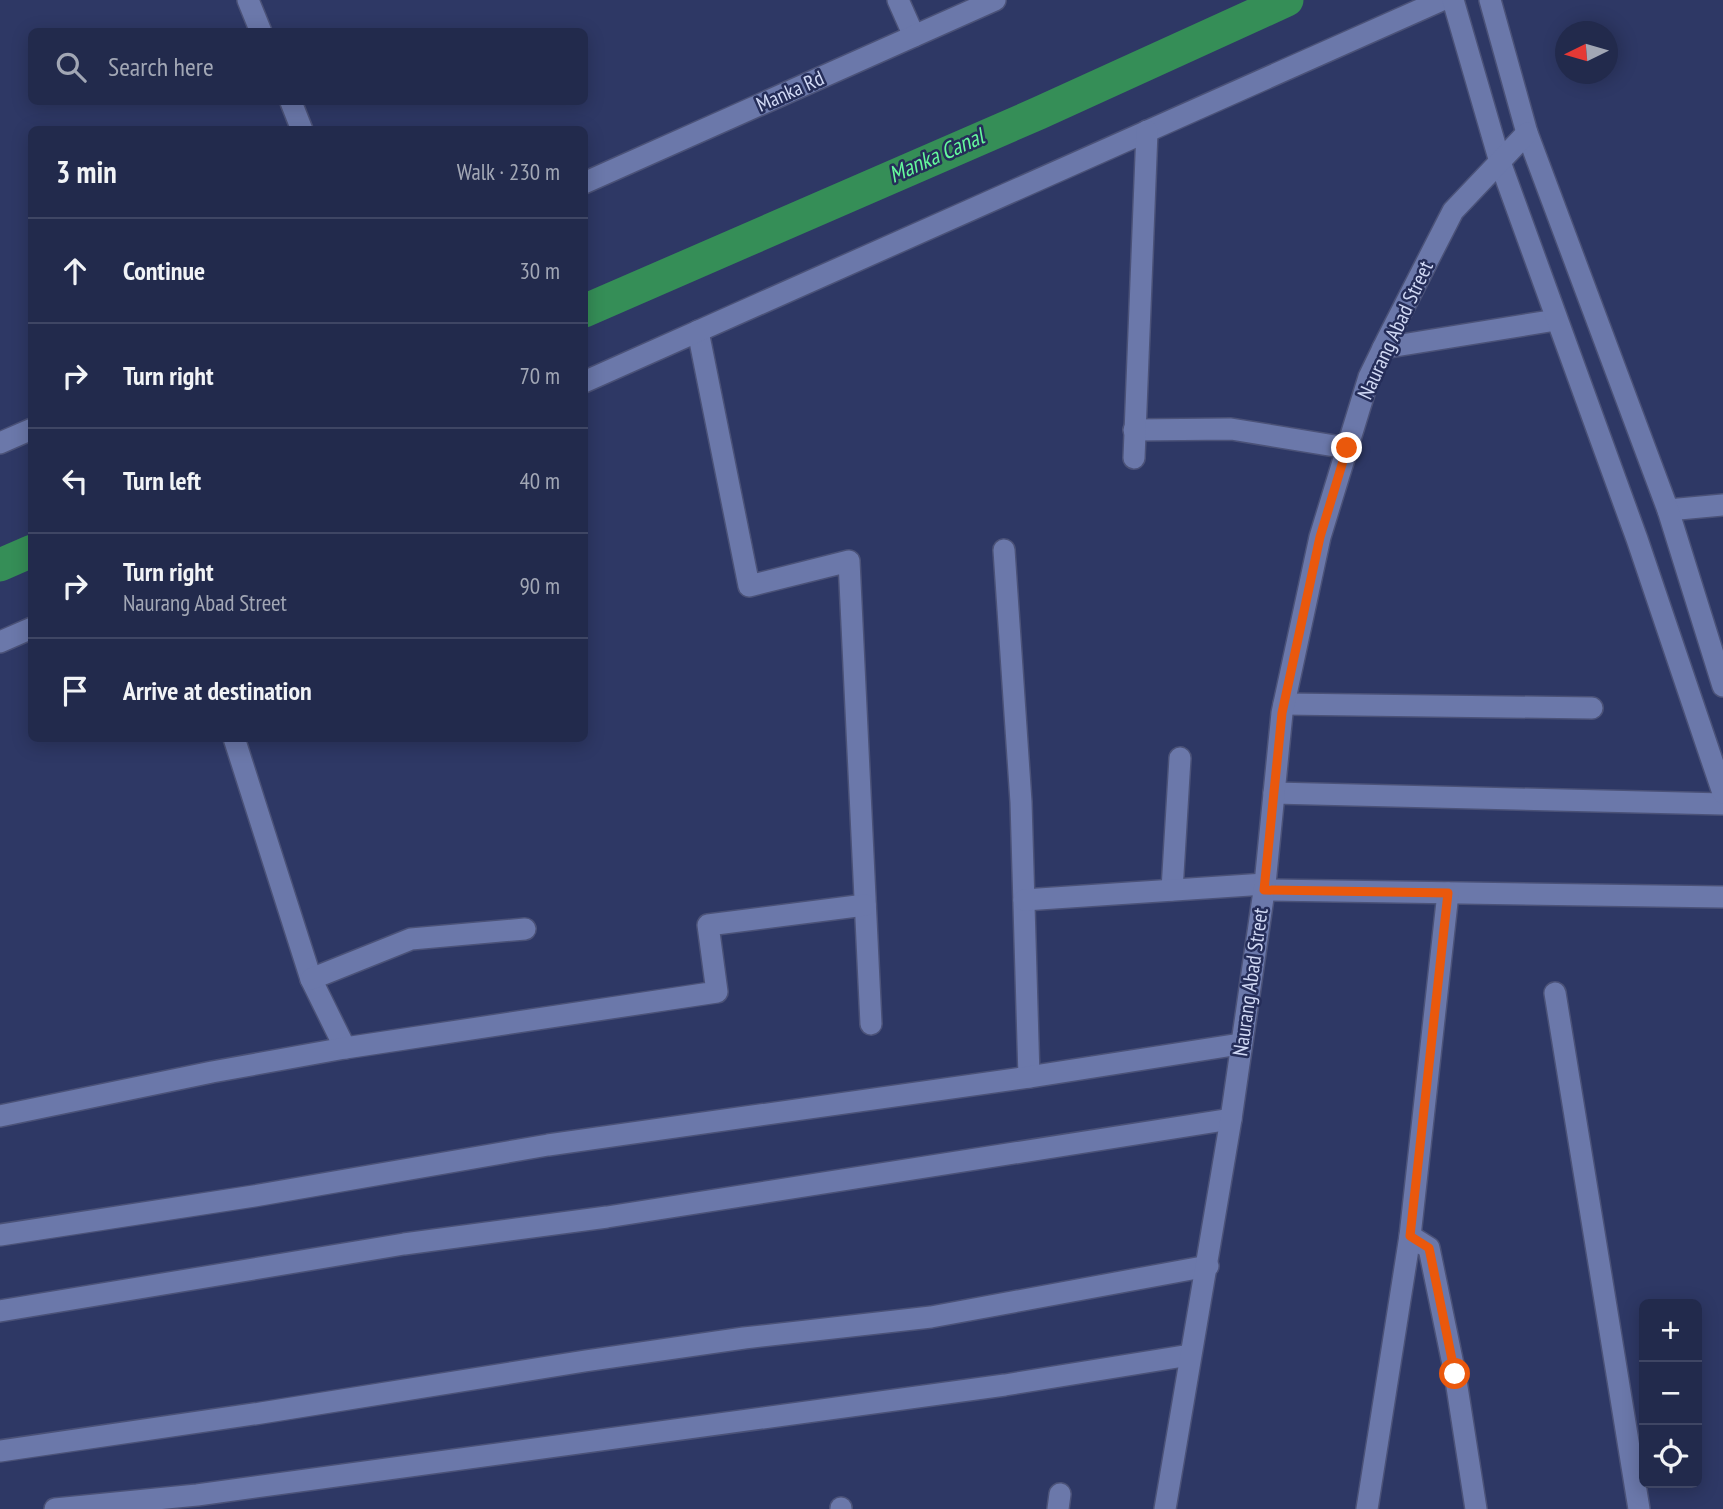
<!DOCTYPE html>
<html lang="en">
<head>
<meta charset="utf-8">
<style>
	body { margin:0; font-family:"PT Sans Narrow",sans-serif; background:#2a3253; color:#f1f3f6 }
	.controls { position:absolute; right:21px; bottom:21px; display:grid; overflow:hidden; border-radius:10px; box-shadow:0 4px 18px #0003 }
	.controls button { width:63px; height:63px; display:grid; place-items:center; padding:0; border:0; border-bottom:2px solid #3f4664; background:#222a4c; color:#f1f3f6; font:35px sans-serif }
	.compass { position:absolute; left:1555px; top:21px; width:63px; height:63px; border-radius:50%; background:#222a4c; box-shadow:0 4px 18px #0003; rotate:265deg }
	.stop { position:absolute; width:21px; height:21px; margin:-16px; border:5px solid #ea580c; border-radius:50%; background:#fff }
	.stop.end { background:#ea580c; border-color:#fff; box-shadow:0 2px 7px #0008 }
	.list { margin:0; padding:0; list-style:none }
	h2 { display:flex; justify-content:space-between; align-items:center; height:91px; margin:0; padding:0 28px; font-size:30px }
	h2 small { font-size:23px; font-weight:400; color:#a2a7b5 }
	.list li { display:grid; grid-template-columns:46px 1fr auto; gap:21px; align-items:center; box-sizing:border-box; height:105px; padding:0 28px; border-top:2px solid #3f4664 }
	.list b { display:block; font-size:26px; white-space:nowrap }
	.list p { margin:0; font-size:23px; white-space:nowrap; color:#a2a7b5 }
	.list em { font-size:23px; font-style:normal; color:#a2a7b5 }
	.icon { flex:none; width:38px; height:38px; fill:none; stroke:currentColor; stroke-width:2; stroke-linecap:round; stroke-linejoin:round }
	.map { position:relative; flex:none; width:1723px; height:1509px; overflow:hidden }
	.search { position:absolute; background:#222a4c; box-shadow:0 4px 18px #0003; left:28px; top:28px; width:560px; height:77px; display:flex; align-items:center; gap:18px; box-sizing:border-box; padding:0 24px; border-radius:10px; color:#a2a7b5; font-size:26px }
	.panel { position:absolute; background:#222a4c; box-shadow:0 4px 18px #0003; left:28px; top:126px; width:560px; height:616px; border-radius:10px }
	.map>svg:first-child { display:block }
	.lines { fill:none; stroke-linecap:round; stroke-linejoin:round }
	.canal { stroke:#358e57; stroke-width:33 }
	.street-casing { stroke:#4b5278; stroke-width:24 }
	.secondary-casing { stroke:#4b5278; stroke-width:24 }
	.street { stroke:#6b78aa; stroke-width:21 }
	.secondary { stroke:#6b78aa; stroke-width:21 }
	.route { stroke:#ea580c; stroke-width:9 }
	.labels { text-anchor:middle; dominant-baseline:central; stroke-width:5; stroke-linejoin:round; paint-order:stroke }
	.street-label { font-size:21px; fill:#d1d9f5; stroke:#252d59 }
	.water-label { font-size:23px; font-style:italic; fill:#65f99c; stroke:#252d59 }
</style>
</head>
<body>
<div class="map">
<svg width="1723" height="1509" viewBox="0 0 1723 1509">
	<rect width="100%" height="100%" fill="#2e3865"/>
	<g class="lines">
		<g class="canal">
			<path d="M584,311L1039,113L1287,0"/>
			<path d="M0,565L32,551"/>
		</g>
		<defs>
			<g id="street">
				<path d="M248,0L261,32"/>
				<path d="M898,0L914,36"/>
				<path d="M291,102L302,130"/>
				<path d="M698,331L749,586L849,561L871,1024"/>
				<path d="M1383,348L1556,320"/>
				<path d="M584,382L1442,0"/>
				<path d="M1134,430L1231,429L1347,448"/>
				<path d="M1134,458L1147,131"/>
				<path d="M1668,510L1723,505"/>
				<path d="M1004,550L1021,802L1029,1077"/>
				<path d="M0,642L32,628"/>
				<path d="M1284,704L1592,708"/>
				<path d="M234,738L311,979L345,1048"/>
				<path d="M1274,793L1723,804"/>
				<path d="M1172,890L1180,758"/>
				<path d="M1264,890L1723,897"/>
				<path d="M1024,900L1265,884"/>
				<path d="M311,979L411,939L525,929"/>
				<path d="M1555,993L1639,1509"/>
				<path d="M0,1116L212,1072L345,1048L717,992L708,925L865,905"/>
				<path d="M0,1235L254,1196L548,1145L1029,1077L1240,1044"/>
				<path d="M1410,1236L1429,1248L1455,1374L1476,1509"/>
				<path d="M0,1311L404,1244L607,1217L1231,1119"/>
				<path d="M0,1451L261,1413L585,1361L744,1338L931,1317L1208,1266"/>
				<path d="M841,1508V1509"/>
				<path d="M55,1509L197,1495L402,1467L1005,1385L1190,1355"/>
				<path d="M1058,1509L1060,1494"/>
				<path d="M1367,1509L1410,1236L1448,893"/>
			</g>
			<g id="secondary">
				<path d="M1453,0L1500,162L1637,539L1723,793"/>
				<path d="M1490,0L1527,133L1668,510L1723,686"/>
				<path d="M584,183L995,0"/>
				<path d="M0,443L32,429"/>
				<path d="M1165,1509L1231,1119L1265,884L1282,713L1320,537L1369,377L1387,340L1453,211L1527,133"/>
			</g>
		</defs>
		<use href="#street" class="street-casing"/>
		<use href="#secondary" class="secondary-casing"/>
		<use href="#street" class="street"/>
		<use href="#secondary" class="secondary"/>
	</g>
	<g class="lines">
		<path class="route" d="M1347,448L1320,537L1282,713L1264,890L1448,893L1410,1236L1429,1248L1455,1374"/>
	</g>
	<g class="labels">
		<g class="street-label">
			<text transform="translate(790 91) rotate(-24)">Manka Rd</text>
			<text transform="translate(1395 330) rotate(-65)">Naurang Abad Street</text>
			<text transform="translate(1250 982) rotate(-82)">Naurang Abad Street</text>
		</g>
		<g class="water-label">
			<text transform="translate(936 155) rotate(-24)">Manka Canal</text>
		</g>
	</g>
</svg>
<div class="controls">
<button>+</button>
<button>−</button>
<button><svg class="icon" aria-label="locate" viewBox="0 0 24 24"><circle cx="12" cy="12" r="6"/><path d="M12 2v4M12 18v4M2 12h4M18 12h4"/></svg></button>
</div>
<svg class="compass" viewBox="-18 -18 36 36"><path d="M0-13l5 13h-10z" fill="#e53935"/><path d="M0 13l5-13h-10z" fill="#a2a7b5"/></svg>
<div class="stop" style="left:1455px;top:1374px"></div>
<div class="stop end" style="left:1347px;top:448px"></div>
<div class="search"><svg class="icon" aria-label="search" viewBox="0 0 24 24"><circle cx="10" cy="10" r="6"/><path d="M15 15l6 6"/></svg>Search here</div>
<section class="panel">
<h2>3 min<small>Walk · 230 m</small></h2>
<ul class="list">
<li><svg class="icon" aria-label="ahead" viewBox="0 0 24 24"><path d="M12 20V5M6 11l6-6 6 6"/></svg><div><b>Continue</b></div><em>30 m</em></li>
<li><svg class="icon" aria-label="right" viewBox="0 0 24 24"><path d="M7 20v-9h11M14 6l5 5-5 5"/></svg><div><b>Turn right</b></div><em>70 m</em></li>
<li><svg class="icon" aria-label="left" viewBox="0 0 24 24"><path d="M17 20v-9H6M10 6l-5 5 5 5"/></svg><div><b>Turn left</b></div><em>40 m</em></li>
<li><svg class="icon" aria-label="right" viewBox="0 0 24 24"><path d="M7 20v-9h11M14 6l5 5-5 5"/></svg><div><b>Turn right</b><p>Naurang Abad Street</p></div><em>90 m</em></li>
<li><svg class="icon" aria-label="arrive" viewBox="0 0 24 24"><path d="M6 21V4h12l-3 4 3 4H6"/></svg><div><b>Arrive at destination</b></div></li>
</ul>
</section>
</div>
</body>
</html>
